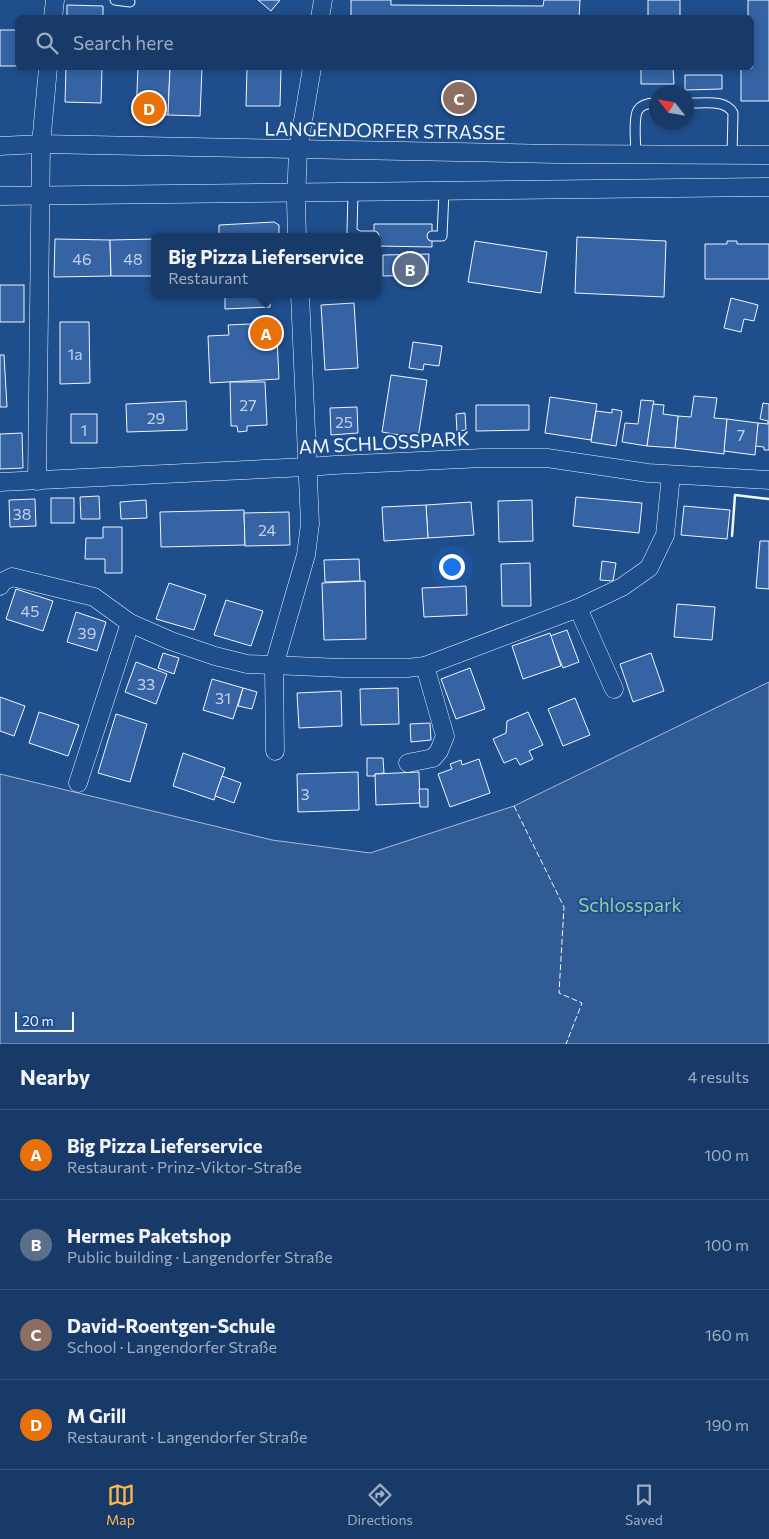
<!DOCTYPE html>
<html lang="en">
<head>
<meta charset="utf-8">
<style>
	body { margin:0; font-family:Commissioner,sans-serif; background:#244571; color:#f1f3f6 }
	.compass { position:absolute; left:649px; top:85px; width:45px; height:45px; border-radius:50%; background:#173a69; box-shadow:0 2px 8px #0003; rotate:301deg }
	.scale { position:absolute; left:15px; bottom:12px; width:59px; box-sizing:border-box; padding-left:5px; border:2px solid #f2f6ff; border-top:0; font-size:14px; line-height:18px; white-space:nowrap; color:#f2f6ff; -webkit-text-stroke:4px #1f4e8c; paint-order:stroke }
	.you { position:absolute; left:451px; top:566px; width:18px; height:18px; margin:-12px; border:4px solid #fff; border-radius:50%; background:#1a73e8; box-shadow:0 0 0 8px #1a73e833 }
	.badge { display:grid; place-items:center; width:32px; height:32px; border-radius:50%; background:#ffb74d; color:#fff; font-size:16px; font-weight:700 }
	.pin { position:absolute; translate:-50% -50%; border:2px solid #fff; box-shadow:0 1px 5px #0006 }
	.popup { position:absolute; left:151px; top:233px; width:230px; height:65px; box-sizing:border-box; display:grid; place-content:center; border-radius:8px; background:#173a69; filter:drop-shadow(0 1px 4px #0005); font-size:16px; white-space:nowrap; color:#9eadc0 }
	.popup b { font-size:19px; color:#f1f3f6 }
	.popup::after { content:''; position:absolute; left:50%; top:100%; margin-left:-10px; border:10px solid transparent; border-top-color:#173a69 }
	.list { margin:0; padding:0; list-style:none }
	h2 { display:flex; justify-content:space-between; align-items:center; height:65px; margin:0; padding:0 20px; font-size:21px }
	h2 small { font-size:16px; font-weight:400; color:#9eadc0 }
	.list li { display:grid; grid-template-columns:32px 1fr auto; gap:15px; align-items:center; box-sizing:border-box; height:90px; padding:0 20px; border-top:1px solid #36547d }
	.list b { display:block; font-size:19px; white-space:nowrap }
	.list p { margin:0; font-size:16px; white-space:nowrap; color:#9eadc0 }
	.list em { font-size:16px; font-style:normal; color:#9eadc0 }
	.icon { flex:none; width:28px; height:28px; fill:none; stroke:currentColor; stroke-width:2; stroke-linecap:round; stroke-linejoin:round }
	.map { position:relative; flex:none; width:769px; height:1044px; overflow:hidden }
	.search { position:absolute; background:#173a69; box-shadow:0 2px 8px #0003; left:15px; right:15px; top:15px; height:55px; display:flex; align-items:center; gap:12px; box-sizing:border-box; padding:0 18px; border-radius:8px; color:#9eadc0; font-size:19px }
	.sheet { height:425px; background:#173a69 }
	nav { display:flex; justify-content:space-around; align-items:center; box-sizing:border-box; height:70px; border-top:1px solid #36547d; background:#173a69; font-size:14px; color:#9eadc0 }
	nav a { display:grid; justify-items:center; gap:2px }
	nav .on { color:#ffb74d }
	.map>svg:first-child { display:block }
	.green { fill:#305b95; stroke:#a8bbd7 }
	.building { fill:#3563a3; stroke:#f2f6ff }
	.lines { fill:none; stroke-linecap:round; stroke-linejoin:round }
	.lane-casing { stroke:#f2f6ff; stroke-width:11 }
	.street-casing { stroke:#f2f6ff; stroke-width:19 }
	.lane { stroke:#1f4e8c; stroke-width:9 }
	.street { stroke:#1f4e8c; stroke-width:18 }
	.fence { stroke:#f2f6ff; stroke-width:1; stroke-dasharray:6 2.5; stroke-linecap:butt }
	.wall { stroke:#f2f6ff; stroke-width:2.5 }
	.labels { text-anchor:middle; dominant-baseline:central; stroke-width:4; stroke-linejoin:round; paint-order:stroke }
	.number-label { font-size:16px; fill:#c3d1e8 }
	.street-label { font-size:19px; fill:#f2f6ff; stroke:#1f4e8c }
	.park-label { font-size:19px; fill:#97c8a6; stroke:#1f4e8c }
</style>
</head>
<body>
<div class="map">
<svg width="769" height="1044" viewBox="0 0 769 1044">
	<rect width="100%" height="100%" fill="#1f4e8c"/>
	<path class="green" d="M769,682V1044H0V774L272,840L370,853L514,806Z"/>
	<g class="building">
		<path d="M258,0H280L271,11Z"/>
		<path d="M351,0H391V5L543,6L544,0H580L579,18H351Z"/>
		<rect x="648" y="0" width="32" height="18"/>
		<path d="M748,0H769V101H741V68H752V18H748Z"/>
		<path d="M67,5L103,6V18H67Z"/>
		<rect x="0" y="30" width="18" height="36"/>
		<path d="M66,68H102L101,103L65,102Z"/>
		<path d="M138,68H170L168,115L136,114Z"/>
		<path d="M170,68H202L200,116L168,115Z"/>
		<path d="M247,68H281L280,106H246Z"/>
		<path d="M641,68H673L674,84H641Z"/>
		<path d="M685,75H722V89L685,90Z"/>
		<path d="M274,222L279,225V237H219V225Z"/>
		<path d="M374,224H432V247L377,246V237H374Z"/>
		<path d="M577,237L666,241L664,297L575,293Z"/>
		<path d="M55,239L110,240L111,276L54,277Z"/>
		<path d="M155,239V276H111L110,240Z"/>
		<path d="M475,241L547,252L541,293L468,282Z"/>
		<path d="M727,241H737V244H769V279H705V244H727Z"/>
		<path d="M429,254L428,275L383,276V255Z"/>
		<rect x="0" y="285" width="24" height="37"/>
		<path d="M225,294H270V307L225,309Z"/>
		<path d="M731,298L758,305L754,321L744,319L741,332L724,328Z"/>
		<path d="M354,303L358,368L325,370L321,305Z"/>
		<path d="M60,322H89L90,383L60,384Z"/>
		<path d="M271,323V338L277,337L279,379L210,383L208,336L229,335L228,325Z"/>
		<path d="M413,342L442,346L439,366L424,364L423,370L409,368Z"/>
		<path d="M0,355H4L7,407H0Z"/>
		<path d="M391,375L427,380L418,438L382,432Z"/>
		<path d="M230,382H265L267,425L247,426V431L238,432L237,426H231Z"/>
		<path d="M694,396L717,398L714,418L727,419L724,454L675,448L678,416L691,417Z"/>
		<path d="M550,397L597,404L591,440L545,433Z"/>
		<path d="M641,400L654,401L647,446L622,442L625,423L638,424Z"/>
		<path d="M186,401L187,430L127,432L126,404Z"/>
		<path d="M763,403L769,404V450H764V447L755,446L758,423L768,424V421L760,419Z"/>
		<path d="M653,404L664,405L663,414L678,416L675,448L647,446Z"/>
		<path d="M476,405H529V430L476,431Z"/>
		<path d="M357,407L358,433L331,435L330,408Z"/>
		<path d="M612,409L622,411L616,446L591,442L596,411L612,413Z"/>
		<path d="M465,413L466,430L457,431L456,414Z"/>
		<rect x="71" y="414" width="26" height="29"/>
		<path d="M727,419L758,423L755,455L724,451Z"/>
		<path d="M22,433L23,468L0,469V434Z"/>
		<path d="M99,496L100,519H81L80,497Z"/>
		<path d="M576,497L642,503L639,533L573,526Z"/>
		<rect x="51" y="498" width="23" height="25"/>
		<path d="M35,499L36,526L10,527L9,500Z"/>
		<path d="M146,500L147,518L121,519L120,502Z"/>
		<path d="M532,500L533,541L499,542L498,501Z"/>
		<path d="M471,502L474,535L428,538L426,505Z"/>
		<path d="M426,505L428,538L384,541L382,507Z"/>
		<path d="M684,506L730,510L727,539L681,535Z"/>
		<path d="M244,510L245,545L161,547L160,512Z"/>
		<path d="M289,512L290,545L245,546L244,513Z"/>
		<path d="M103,527H122V573H105V559H85L86,538H103Z"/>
		<path d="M760,541H769V589L756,588Z"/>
		<path d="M359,559L360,581L325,582L324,560Z"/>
		<path d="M602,561L616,563L613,581L600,580Z"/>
		<path d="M530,563L531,606H502L501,564Z"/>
		<path d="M365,581L366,639L324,640L322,583Z"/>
		<path d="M169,583L206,595L194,630L156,619Z"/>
		<path d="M466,586L467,615L424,617L422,588Z"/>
		<path d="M16,589L53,601L43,631L6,619Z"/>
		<path d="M226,600L263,611L251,646L214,635Z"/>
		<path d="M677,604L715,607L712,640L674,637Z"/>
		<path d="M76,612L106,622L97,651L67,642Z"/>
		<path d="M567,630L579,662L563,668L550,636Z"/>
		<path d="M550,633L561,666L523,679L512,646Z"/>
		<path d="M163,653L179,658L174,674L158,668Z"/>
		<path d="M651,653L664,691L633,702L620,664Z"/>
		<path d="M136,662L167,674L156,704L125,692Z"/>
		<path d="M470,668L485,709L456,719L441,679Z"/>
		<path d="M212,679L243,688L233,719L203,710Z"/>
		<path d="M243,688L257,692L252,709L238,706Z"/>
		<path d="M398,688L399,724L361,725L360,689Z"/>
		<path d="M341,691L342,726L299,728L297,693Z"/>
		<path d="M0,697L25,706L14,736L0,731Z"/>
		<path d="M575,698L590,735L563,746L548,709Z"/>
		<path d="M39,712L79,725L68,756L29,743Z"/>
		<path d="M528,712L543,745L529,751L533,759L520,765L516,758L504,763L493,739L506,733L507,721Z"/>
		<path d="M116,714L147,724L130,782L98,773Z"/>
		<path d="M430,723L431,740L411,742L410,724Z"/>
		<path d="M183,753L225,768L214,800L173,786Z"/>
		<path d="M367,758H383L384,773L375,774V776H367Z"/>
		<path d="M479,759L490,793L450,807L438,774L452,769L450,764L461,760L462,765Z"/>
		<path d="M358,772L359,810L298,812L297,774Z"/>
		<path d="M419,772L420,803L376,805L375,774Z"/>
		<path d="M222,776L241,783L234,803L215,796Z"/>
		<path d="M419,789H428V807H420Z"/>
	</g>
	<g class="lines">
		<defs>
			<g id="lane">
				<path d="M115,0L130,2"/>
				<path d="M686,103C701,104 725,98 733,113L732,155"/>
				<path d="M636,155C636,145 633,118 638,110C642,104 650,103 656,103"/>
				<path d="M353,193L352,232L359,236H374"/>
				<path d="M432,236H442L444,192"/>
			</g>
			<g id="street">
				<path d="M53,18L55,0"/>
				<path d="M320,18L323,0"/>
				<path d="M0,146L41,144L556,154L769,155"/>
				<path d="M0,196L769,187"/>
				<path d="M297,237L296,202L298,150L312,68"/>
				<path d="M37,481L41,144L48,68"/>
				<path d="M0,482L307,467L335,465L483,458H547L648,473L769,480"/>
				<path d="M0,586L2,582L12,577L94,597L130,623L171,641L215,656L247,664L342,668H407L425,666L578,608L622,587L649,568L665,535L671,475"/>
				<path d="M578,608L614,689"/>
				<path d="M275,751L274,666L306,555L310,524L300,294"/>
				<path d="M408,763L433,758L439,751L445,736L425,666"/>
				<path d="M78,783L130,623"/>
			</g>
		</defs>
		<use href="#lane" class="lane-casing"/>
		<use href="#street" class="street-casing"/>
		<use href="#lane" class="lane"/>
		<use href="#street" class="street"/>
		<path class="fence" d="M514,806L564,907L559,993L582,1003L566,1044"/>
		<path class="wall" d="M732,536L735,495L769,499"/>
	</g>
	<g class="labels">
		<g class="number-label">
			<text x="82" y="258">46</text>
			<text x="133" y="258">48</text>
			<text x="75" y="353">1a</text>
			<text x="248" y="404">27</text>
			<text x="156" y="417">29</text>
			<text x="344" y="421">25</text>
			<text x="84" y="429">1</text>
			<text x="741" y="434">7</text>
			<text x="22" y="513">38</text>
			<text x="267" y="529">24</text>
			<text x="30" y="610">45</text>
			<text x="87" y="632">39</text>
			<text x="146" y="683">33</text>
			<text x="223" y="697">31</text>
			<text x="305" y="793">3</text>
		</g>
		<g class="street-label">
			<text transform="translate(385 130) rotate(1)">LANGENDORFER STRASSE</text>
			<text transform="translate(384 442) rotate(-3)">AM SCHLOSSPARK</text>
		</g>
		<g class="park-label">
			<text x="630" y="904">Schlosspark</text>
		</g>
	</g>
</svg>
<svg class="compass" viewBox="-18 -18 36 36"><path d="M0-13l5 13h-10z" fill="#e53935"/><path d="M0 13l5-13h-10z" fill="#9eadc0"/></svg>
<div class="scale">20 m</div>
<div class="you"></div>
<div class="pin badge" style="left:266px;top:333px;background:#e8710a">A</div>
<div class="popup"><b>Big Pizza Lieferservice</b>Restaurant</div>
<div class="pin badge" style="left:410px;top:269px;background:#5c6f8a">B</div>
<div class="pin badge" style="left:459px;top:98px;background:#8d6e63">C</div>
<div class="pin badge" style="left:149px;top:108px;background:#e8710a">D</div>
<div class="search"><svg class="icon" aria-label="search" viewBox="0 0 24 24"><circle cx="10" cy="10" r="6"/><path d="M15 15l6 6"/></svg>Search here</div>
</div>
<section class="sheet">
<h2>Nearby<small>4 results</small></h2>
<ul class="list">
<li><span class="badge" style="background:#e8710a">A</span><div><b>Big Pizza Lieferservice</b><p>Restaurant · Prinz-Viktor-Straße</p></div><em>100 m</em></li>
<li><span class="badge" style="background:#5c6f8a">B</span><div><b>Hermes Paketshop</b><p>Public building · Langendorfer Straße</p></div><em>100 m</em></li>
<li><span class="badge" style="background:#8d6e63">C</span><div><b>David-Roentgen-Schule</b><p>School · Langendorfer Straße</p></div><em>160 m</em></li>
<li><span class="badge" style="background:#e8710a">D</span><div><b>M Grill</b><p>Restaurant · Langendorfer Straße</p></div><em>190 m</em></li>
</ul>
</section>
<nav>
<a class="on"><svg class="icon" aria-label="map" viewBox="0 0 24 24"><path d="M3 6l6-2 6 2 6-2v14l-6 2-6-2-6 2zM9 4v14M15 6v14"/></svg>Map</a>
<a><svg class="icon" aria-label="directions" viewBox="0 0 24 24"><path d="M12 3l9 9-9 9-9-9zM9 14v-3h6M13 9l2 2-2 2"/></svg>Directions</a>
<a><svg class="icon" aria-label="saved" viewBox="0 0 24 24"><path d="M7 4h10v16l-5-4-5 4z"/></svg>Saved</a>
</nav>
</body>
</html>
